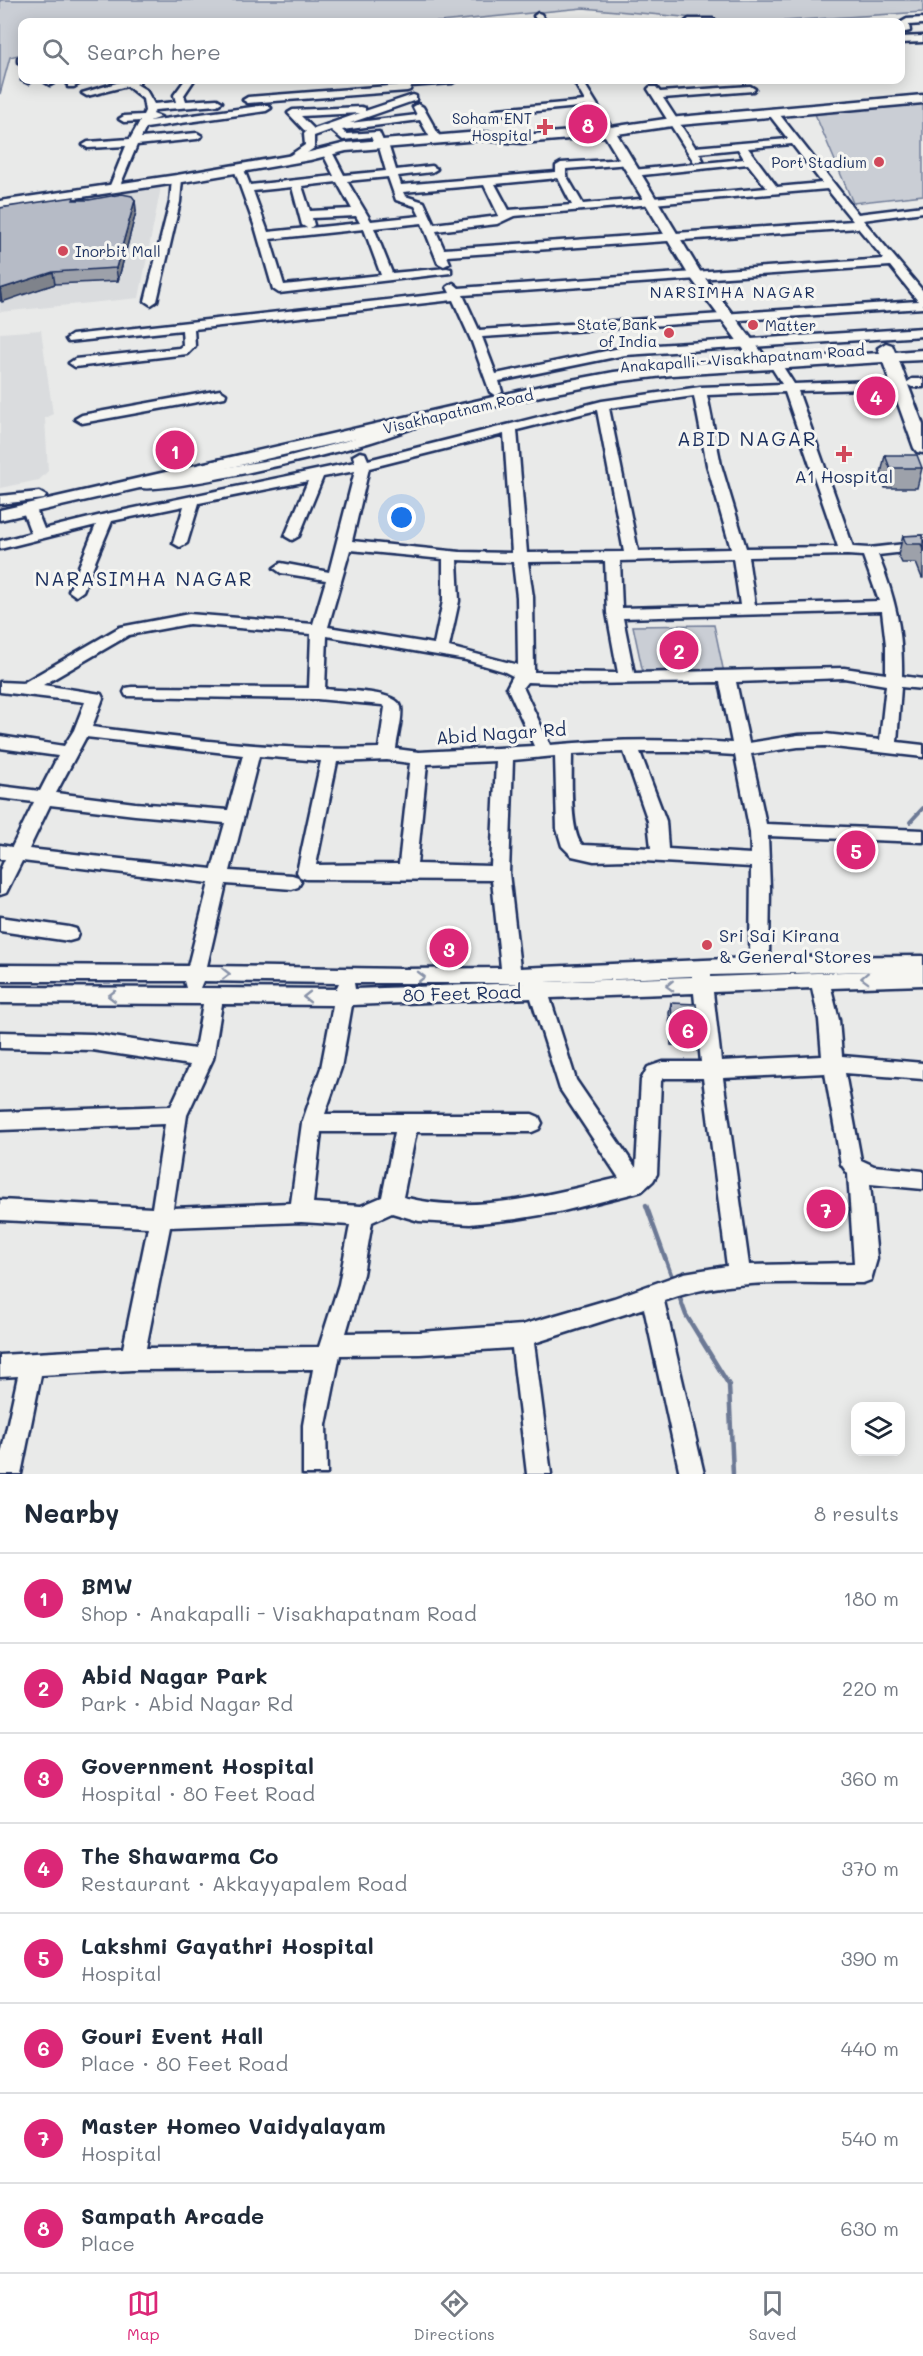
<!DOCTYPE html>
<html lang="en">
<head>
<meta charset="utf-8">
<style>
	body { margin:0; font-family:Mali,sans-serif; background:#f6f6f7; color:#1f2937 }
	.controls { position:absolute; right:18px; bottom:18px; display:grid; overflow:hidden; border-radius:12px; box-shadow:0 3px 15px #0003 }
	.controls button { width:54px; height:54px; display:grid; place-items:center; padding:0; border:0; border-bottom:2px solid #e0e1e3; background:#fff; color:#1f2937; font:30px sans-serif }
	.you { position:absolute; left:402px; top:518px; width:21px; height:21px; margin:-15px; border:4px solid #fff; border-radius:50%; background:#1a73e8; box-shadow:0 0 0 9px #1a73e833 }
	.badge { display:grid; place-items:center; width:39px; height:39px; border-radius:50%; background:#db2777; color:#fff; font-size:20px; font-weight:700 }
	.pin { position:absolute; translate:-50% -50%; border:3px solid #fff; box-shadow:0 2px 6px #0006 }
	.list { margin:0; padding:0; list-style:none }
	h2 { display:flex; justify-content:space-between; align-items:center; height:78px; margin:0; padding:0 24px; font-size:26px }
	h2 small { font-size:20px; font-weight:400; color:#747a83 }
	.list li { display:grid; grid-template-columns:39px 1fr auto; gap:18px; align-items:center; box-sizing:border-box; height:90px; padding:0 24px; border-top:2px solid #e0e1e3 }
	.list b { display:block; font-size:22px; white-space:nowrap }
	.list p { margin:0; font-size:20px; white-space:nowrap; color:#747a83 }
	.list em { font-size:20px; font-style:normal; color:#747a83 }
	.icon { flex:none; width:33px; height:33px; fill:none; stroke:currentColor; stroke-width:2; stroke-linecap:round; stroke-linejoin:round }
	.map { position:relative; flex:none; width:923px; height:1474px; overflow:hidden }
	.search { position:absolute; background:#fff; box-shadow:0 3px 15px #0003; left:18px; right:18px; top:18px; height:66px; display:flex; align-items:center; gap:15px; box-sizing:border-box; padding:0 21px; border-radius:12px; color:#747a83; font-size:22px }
	.sheet { height:798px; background:#fff }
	nav { display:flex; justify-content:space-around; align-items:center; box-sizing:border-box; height:84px; border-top:2px solid #e0e1e3; background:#fff; font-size:16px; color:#747a83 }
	nav a { display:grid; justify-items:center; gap:3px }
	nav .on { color:#db2777 }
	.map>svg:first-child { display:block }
	.built { fill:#dadcde }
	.green { fill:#caced5; stroke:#727e9a; stroke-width:1.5 }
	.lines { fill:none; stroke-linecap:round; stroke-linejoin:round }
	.stream-far1 { stroke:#6c7995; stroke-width:4 }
	.stream { stroke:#6c7995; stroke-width:4.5 }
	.minor-casing { stroke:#1b2f5e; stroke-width:5 }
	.major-casing { stroke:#1b2f5e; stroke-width:5 }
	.minor { fill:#f6f6f2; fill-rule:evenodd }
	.major { fill:#f6f6f2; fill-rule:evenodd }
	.wall { fill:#9da1aa; stroke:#1b2f5e; stroke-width:1.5 }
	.shaded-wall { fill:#7f838b; stroke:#1b2f5e; stroke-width:1.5 }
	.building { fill:#b6bbc6; stroke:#1b2f5e; stroke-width:1.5 }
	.oneway { stroke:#8892a8 }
	.poi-dot { fill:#d1495b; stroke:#f6f6f2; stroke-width:2 }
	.labels { text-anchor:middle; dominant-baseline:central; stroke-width:6; stroke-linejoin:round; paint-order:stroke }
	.far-poi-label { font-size:15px; fill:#1b2f5e; stroke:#f6f6f2; text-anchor:end }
	.far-street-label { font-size:15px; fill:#1b2f5e; stroke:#f6f6f2 }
	.far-neighbourhood-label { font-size:16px; letter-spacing:1.5px; fill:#1b2f5e; stroke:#f6f6f2 }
	.poi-label { font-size:18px; fill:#1b2f5e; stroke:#f6f6f2 }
	.street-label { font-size:18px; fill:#1b2f5e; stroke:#f6f6f2 }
	.neighbourhood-label { font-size:20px; letter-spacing:1.5px; fill:#1b2f5e; stroke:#f6f6f2 }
</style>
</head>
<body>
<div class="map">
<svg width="923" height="1474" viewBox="0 0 923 1474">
	<rect width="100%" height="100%" fill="#e9eae9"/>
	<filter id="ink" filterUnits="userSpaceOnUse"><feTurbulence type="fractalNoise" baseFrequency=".0167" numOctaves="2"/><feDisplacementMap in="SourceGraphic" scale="12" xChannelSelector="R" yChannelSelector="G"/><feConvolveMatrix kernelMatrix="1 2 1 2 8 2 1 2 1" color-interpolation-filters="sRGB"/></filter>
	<g filter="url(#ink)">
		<g class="built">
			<path d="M161,187L139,298L0,312V209Z"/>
			<path d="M41,330L53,414L45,418L48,471L39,480L0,488V333Z"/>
		</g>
		<g class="green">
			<path d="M0,0H923V12L768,22H739L583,8L439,22H22V54L10,57L0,94Z"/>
			<path d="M923,104V195L853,203L815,114Z"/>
			<path d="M714,625L724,673H643L633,626Z"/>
		</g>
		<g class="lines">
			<path class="stream-far1" d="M910,822L923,808"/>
			<g class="stream">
				<path d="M646,1205L673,1280"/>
				<path d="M678,1293L686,1315L729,1385L733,1474"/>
			</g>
			<defs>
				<g id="minor">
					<path d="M538,13L541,14L546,22H538L534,16Z"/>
					<path d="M923,18V24L909,25L910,31L900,33V23L907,19Z"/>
					<path d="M689,19H713L717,22H685Z"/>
					<path d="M923,36V42L900,43V37Z"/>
					<path d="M22,57V63L18,62V58Z"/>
					<path d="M22,80H33L28,83Z"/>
					<path d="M48,80H59L50,85L45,82Z"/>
					<path d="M74,80H85L74,87H68V83Z"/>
					<path d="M119,80H140L139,83L136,84L146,90L154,104L176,102L174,95L185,80H194L184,95L186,101L217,99L222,102L217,105L155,110L153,114L161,117L149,121L266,105L271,108L266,111L146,128L141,138L197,133L202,136L197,139L137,145L119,188L114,191L109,188L126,146L88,148L83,145L88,142L130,139L140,121L124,122L119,119L124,116L143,115L145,111L143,99L127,86L87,96L82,93L120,82Z"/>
					<path d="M425,80H457L452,83L411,86L410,90L407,91L248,103L243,100L248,97L402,85L403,82Z"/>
					<path d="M573,80H582L614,132L613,134H605L589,106L497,115L492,112L497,109L585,101Z"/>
					<path d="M750,86L755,89L753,91L663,98L695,147L788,139L767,112L776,110L858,214L923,206V212L863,220L923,291V308L482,337L496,374L625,347L923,328V336L625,355L499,381L502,392L496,396L490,392L472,342L453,300L194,329L195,346L187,354L75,367L69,363L75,359L179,348L183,345L182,330L68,342L66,339L72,335L450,293L447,287L453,283L459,288L884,259L858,228L447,256L450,263L444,266L438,263L422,223L374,228L392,273L447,268L451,269V273L279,293L273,289L256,230L234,169L243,167L250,185L334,176L322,152L327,149L332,152L344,175L386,171L379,147L375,146L371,137L343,140L331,130L314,136V148L294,162H286V158L305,145L304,134L306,132L288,113L293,110L361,107L365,108V111L413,95L416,96V100L350,123L417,115L413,107L418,104L423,107L441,139L440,141H432L420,120L342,130L346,134L379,132L383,141L388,144L396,170L432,166L437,169L432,172L398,176L401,185L556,172V166L561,163L626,159L630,160V164L566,169V175L583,204L767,188L748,164L633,176L628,173L633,170L744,159L738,149L699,153L703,160L694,162L648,89L650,87H656L660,92ZM360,113L314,129L301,116ZM792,144L822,183L777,187L748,148ZM388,177L396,200L415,206L420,216L371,221L347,181ZM558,178L572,205L509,210L495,184ZM337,182L352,209L310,211L302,186ZM484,185L499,216L434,224L424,202L405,196L403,192ZM292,187L302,225L307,228L268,232L253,191ZM827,189L853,221L444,249L436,231L497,224L514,216ZM356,216L360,223L310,228L314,225L312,218ZM364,229L381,275L284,285L270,239ZM890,266L918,301L479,330L463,295Z"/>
					<path d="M177,176L182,179L180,202L157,301L151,305L145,301L170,202L172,179Z"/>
					<path d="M774,358L778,359L794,384L900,380L906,383L912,379H923V387H912L906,384L900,388L798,391L853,547L869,548L923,542V550L878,555C895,598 903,630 902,676L923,679V689L901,687L897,742L923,745V757L825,746L798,747L751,754L766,824L923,830V842L768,836L770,888L769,957L923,956V985L831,988L839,1020L842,1056L923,1063V1079L845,1073L861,1160L874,1166L923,1171V1189L870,1184L877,1259L871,1280L863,1283C797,1284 727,1277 664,1301L704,1474H680L644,1308L534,1343L551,1474H527L512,1348L420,1354L340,1355L326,1425L327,1474H303V1425L313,1369L132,1370L41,1375L21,1474H0V1459L18,1376L0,1377V1355L123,1348L148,1227L0,1220V1200L152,1208L165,1124L0,1130V1112L171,1106L190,1065L92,1050L0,1048V1032L92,1034L195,1049L203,1004L0,1003V987L186,988L184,981H0V965L188,966L209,883L22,861L6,893L0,895V870L5,859H0V845L12,847L34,802L0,798V786L40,791L58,756L0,748V736L64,746L74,730L85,702L0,692V682L23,683L120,627L189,614L313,624L326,580L281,573L274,568L281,563L329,572L355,471L323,477L299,536L292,540L285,536L308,481L199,503L187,543L180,547L173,543L184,506L112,521L83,591L76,596L69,591L96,525L0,549V541L31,533L22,509L29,505L36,509L44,529L106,514L355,462L353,456L360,452L365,453L368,460L602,401L700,387L782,384L768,362ZM785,392L838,547L746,548L721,465L707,395ZM694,396L707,465L731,549L638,551L609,408ZM597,410L624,552L527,553L517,430ZM504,434L512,553L460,552L352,541L369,468ZM350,550L443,559V601L434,644L328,627ZM847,555L863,556L879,601L755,605L748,557ZM733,558L740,605L622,608L620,561ZM457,560L513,562L517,597L518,665L449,647L459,601ZM605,561L607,613L618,673L534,672L533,597L528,562ZM882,611L886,645V674L844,668L634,673L623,618ZM189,624L311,634L309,688L132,687L126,688L124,692L126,696L317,699L382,705L385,707L379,748C283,752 187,739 92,727L103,698L101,694L43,685L129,635ZM327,636L466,660L503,671L513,676L507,687L534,746L419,752L396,749C397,737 403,718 401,707C397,690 340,691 325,689ZM844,678L886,685L880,740L825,734L798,735L749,743L736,682ZM527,682L581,684L720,682L732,743C672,739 610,739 550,745L523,687ZM86,737L243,755L228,810L135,803L56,793ZM624,752L648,821L651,848L583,845C569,836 572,772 572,754ZM640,752H686L735,755L750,832L751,854L668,849L666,821ZM259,756L321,761L297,872L300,877L306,879L492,880L501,968L405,969L207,966L226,884L292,889L298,887L301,882L298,877L292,875L230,871ZM555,756L557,829L562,846L572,856L594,861L626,860L751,867L750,958L520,968L509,873L513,760ZM387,760L410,763L399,864L316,865L337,762ZM496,761L491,866L417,864L427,764ZM50,805L135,815L225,823L212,869L29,849ZM872,971L711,977V975ZM692,976V977L545,982ZM203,981L339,983L336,989L200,988ZM354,983H526L355,989ZM812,988L819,1020L822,1056L721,1061L713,992ZM694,993L701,1062H663L648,1067L641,1080L636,1168L576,1080L550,998ZM531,998L560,1089L619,1178C551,1194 473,1216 403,1197L416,1132H532L539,1129L542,1123L539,1117L532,1114H325L341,1068L352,1005ZM222,1004L333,1005L321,1068L302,1123L291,1203L173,1208L187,1115L213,1059ZM825,1073L841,1164L848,1174L854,1263L749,1265L723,1078ZM664,1078H703L727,1266L684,1273L614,1298L522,1325L420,1332L346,1333L363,1274L372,1222L392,1213L419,1221L470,1224L516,1219L559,1212L635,1193L642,1191L653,1181L657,1174L661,1081ZM321,1132H395L382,1197L361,1206L313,1203ZM301,1222L350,1225L339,1284L319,1347L146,1348L170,1227Z"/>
					<path d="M220,390L226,394L225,397L82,423L75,419L82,415Z"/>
					<path d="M419,417L424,418L426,421L424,424C401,432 377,441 354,447C327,455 147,499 134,486L141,482L282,458L346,441Z"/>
					<path d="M39,492L46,496L44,499L0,504V496Z"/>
					<path d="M0,917L69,927L76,929L78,934L76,939L69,941L0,931Z"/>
				</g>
				<g id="major">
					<path d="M923,95V103L679,125L617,134L701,273L764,355L756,360L750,358L688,274L605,136L522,143L480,140L346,151L310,160L177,183L0,209V201L177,175L310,152L346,143L480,132L522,135L597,129L679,117Z"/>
					<path d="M886,343L892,345L895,352L923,350V360L899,361L923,425V453L917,452L914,448L883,362L672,375L614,382L545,395L0,520V510L545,385L614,372L672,365L880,353L878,348Z"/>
				</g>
			</defs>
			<use href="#minor" class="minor-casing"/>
			<use href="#major" class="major-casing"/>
			<use href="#minor" class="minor"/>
			<use href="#major" class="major"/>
		</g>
		<g class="wall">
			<path d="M74,200H135L136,212L118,281L55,284L0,301V208Z"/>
			<path d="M885,455L922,468L917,488H885L881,474Z"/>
			<path d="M923,535V578H922L916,563H902L898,555L903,536Z"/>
			<path d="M671,1003L699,1037L697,1047L671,1045L669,1013Z"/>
		</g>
		<g class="shaded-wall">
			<path d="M135,200L136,212L118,281L116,268Z"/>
			<path d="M53,272L55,284L2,302L0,289Z"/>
		</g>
		<g class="building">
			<path d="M122,194L132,196L135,200L116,268L53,272L0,289V208L74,197L73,200H89Z"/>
			<path d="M885,455H917L922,468H890Z"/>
			<path d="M923,535V550L921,544H906L903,536Z"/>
			<path d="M671,1003L696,1004L699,1037L673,1035Z"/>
		</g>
		<defs><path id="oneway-chevron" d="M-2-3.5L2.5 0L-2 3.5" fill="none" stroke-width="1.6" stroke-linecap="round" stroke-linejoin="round" transform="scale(1.5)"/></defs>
		<g class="oneway">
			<use href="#oneway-chevron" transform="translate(226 974)"/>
			<use href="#oneway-chevron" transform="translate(421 977) rotate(-1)"/>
			<use href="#oneway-chevron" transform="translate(865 978) rotate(178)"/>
			<use href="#oneway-chevron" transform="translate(670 986) rotate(178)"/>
			<use href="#oneway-chevron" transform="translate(112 996) rotate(-180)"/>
			<use href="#oneway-chevron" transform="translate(307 997) rotate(-180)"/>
		</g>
	</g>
	<g class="poi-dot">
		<path d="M542 118h6v6h6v6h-6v6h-6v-6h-6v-6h6z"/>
		<circle cx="879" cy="162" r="6"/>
		<circle cx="63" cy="251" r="6"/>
		<circle cx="753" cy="325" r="6"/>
		<circle cx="669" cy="333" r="6"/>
		<path d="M841 445h6v6h6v6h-6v6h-6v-6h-6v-6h6z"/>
		<circle cx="707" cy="945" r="6"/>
	</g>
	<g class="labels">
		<g class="far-poi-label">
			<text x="532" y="118">Soham ENT<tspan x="532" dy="17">Hospital</tspan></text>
			<text x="867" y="162">Port Stadium</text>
			<text x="75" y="251" text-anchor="start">Inorbit Mall</text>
			<text x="657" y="324">State Bank<tspan x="657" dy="17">of India</tspan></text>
			<text x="765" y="325" text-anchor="start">Matter</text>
		</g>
		<g class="far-street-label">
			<text transform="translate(742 358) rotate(-4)">Anakapalli - Visakhapatnam Road</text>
			<text transform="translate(458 411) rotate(-13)">Visakhapatnam Road</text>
		</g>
		<g class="far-neighbourhood-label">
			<text x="733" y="291">NARSIMHA NAGAR</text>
		</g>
		<g class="poi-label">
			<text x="844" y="476">A1 Hospital</text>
			<text x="719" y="935" text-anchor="start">Sri Sai Kirana<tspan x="719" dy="21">&amp; General Stores</tspan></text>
		</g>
		<g class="street-label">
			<text transform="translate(501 733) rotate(-4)">Abid Nagar Rd</text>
			<text transform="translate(462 993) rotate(-2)">80 Feet Road</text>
		</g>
		<g class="neighbourhood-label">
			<text x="747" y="438">ABID NAGAR</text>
			<text x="144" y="578">NARASIMHA NAGAR</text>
		</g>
	</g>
</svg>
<div class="controls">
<button><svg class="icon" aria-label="layers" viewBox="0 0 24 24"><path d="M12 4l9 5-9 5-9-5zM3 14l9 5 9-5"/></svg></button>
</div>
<div class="you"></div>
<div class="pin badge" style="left:175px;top:450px">1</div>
<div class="pin badge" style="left:679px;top:650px">2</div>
<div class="pin badge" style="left:449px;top:948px">3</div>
<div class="pin badge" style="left:876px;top:396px">4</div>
<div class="pin badge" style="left:856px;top:850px">5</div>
<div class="pin badge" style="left:688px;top:1029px">6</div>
<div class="pin badge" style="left:826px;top:1209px">7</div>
<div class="pin badge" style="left:588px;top:124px">8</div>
<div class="search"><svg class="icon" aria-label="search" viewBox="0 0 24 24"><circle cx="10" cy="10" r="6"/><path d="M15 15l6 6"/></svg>Search here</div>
</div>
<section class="sheet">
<h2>Nearby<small>8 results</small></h2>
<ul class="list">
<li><span class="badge">1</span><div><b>BMW</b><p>Shop · Anakapalli - Visakhapatnam Road</p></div><em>180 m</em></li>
<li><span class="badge">2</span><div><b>Abid Nagar Park</b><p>Park · Abid Nagar Rd</p></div><em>220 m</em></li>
<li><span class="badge">3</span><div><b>Government Hospital</b><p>Hospital · 80 Feet Road</p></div><em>360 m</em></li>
<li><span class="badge">4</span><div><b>The Shawarma Co</b><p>Restaurant · Akkayyapalem Road</p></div><em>370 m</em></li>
<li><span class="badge">5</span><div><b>Lakshmi Gayathri Hospital</b><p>Hospital</p></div><em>390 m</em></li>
<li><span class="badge">6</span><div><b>Gouri Event Hall</b><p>Place · 80 Feet Road</p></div><em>440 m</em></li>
<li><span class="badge">7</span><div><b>Master Homeo Vaidyalayam</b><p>Hospital</p></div><em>540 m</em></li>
<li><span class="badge">8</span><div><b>Sampath Arcade</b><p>Place</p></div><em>630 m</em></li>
</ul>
</section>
<nav>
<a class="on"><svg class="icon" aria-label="map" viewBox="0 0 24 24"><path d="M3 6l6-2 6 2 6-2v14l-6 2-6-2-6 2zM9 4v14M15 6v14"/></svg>Map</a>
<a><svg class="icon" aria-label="directions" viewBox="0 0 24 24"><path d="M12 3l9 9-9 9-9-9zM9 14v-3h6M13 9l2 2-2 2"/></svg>Directions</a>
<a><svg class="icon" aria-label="saved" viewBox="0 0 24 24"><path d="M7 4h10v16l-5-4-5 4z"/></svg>Saved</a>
</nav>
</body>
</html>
